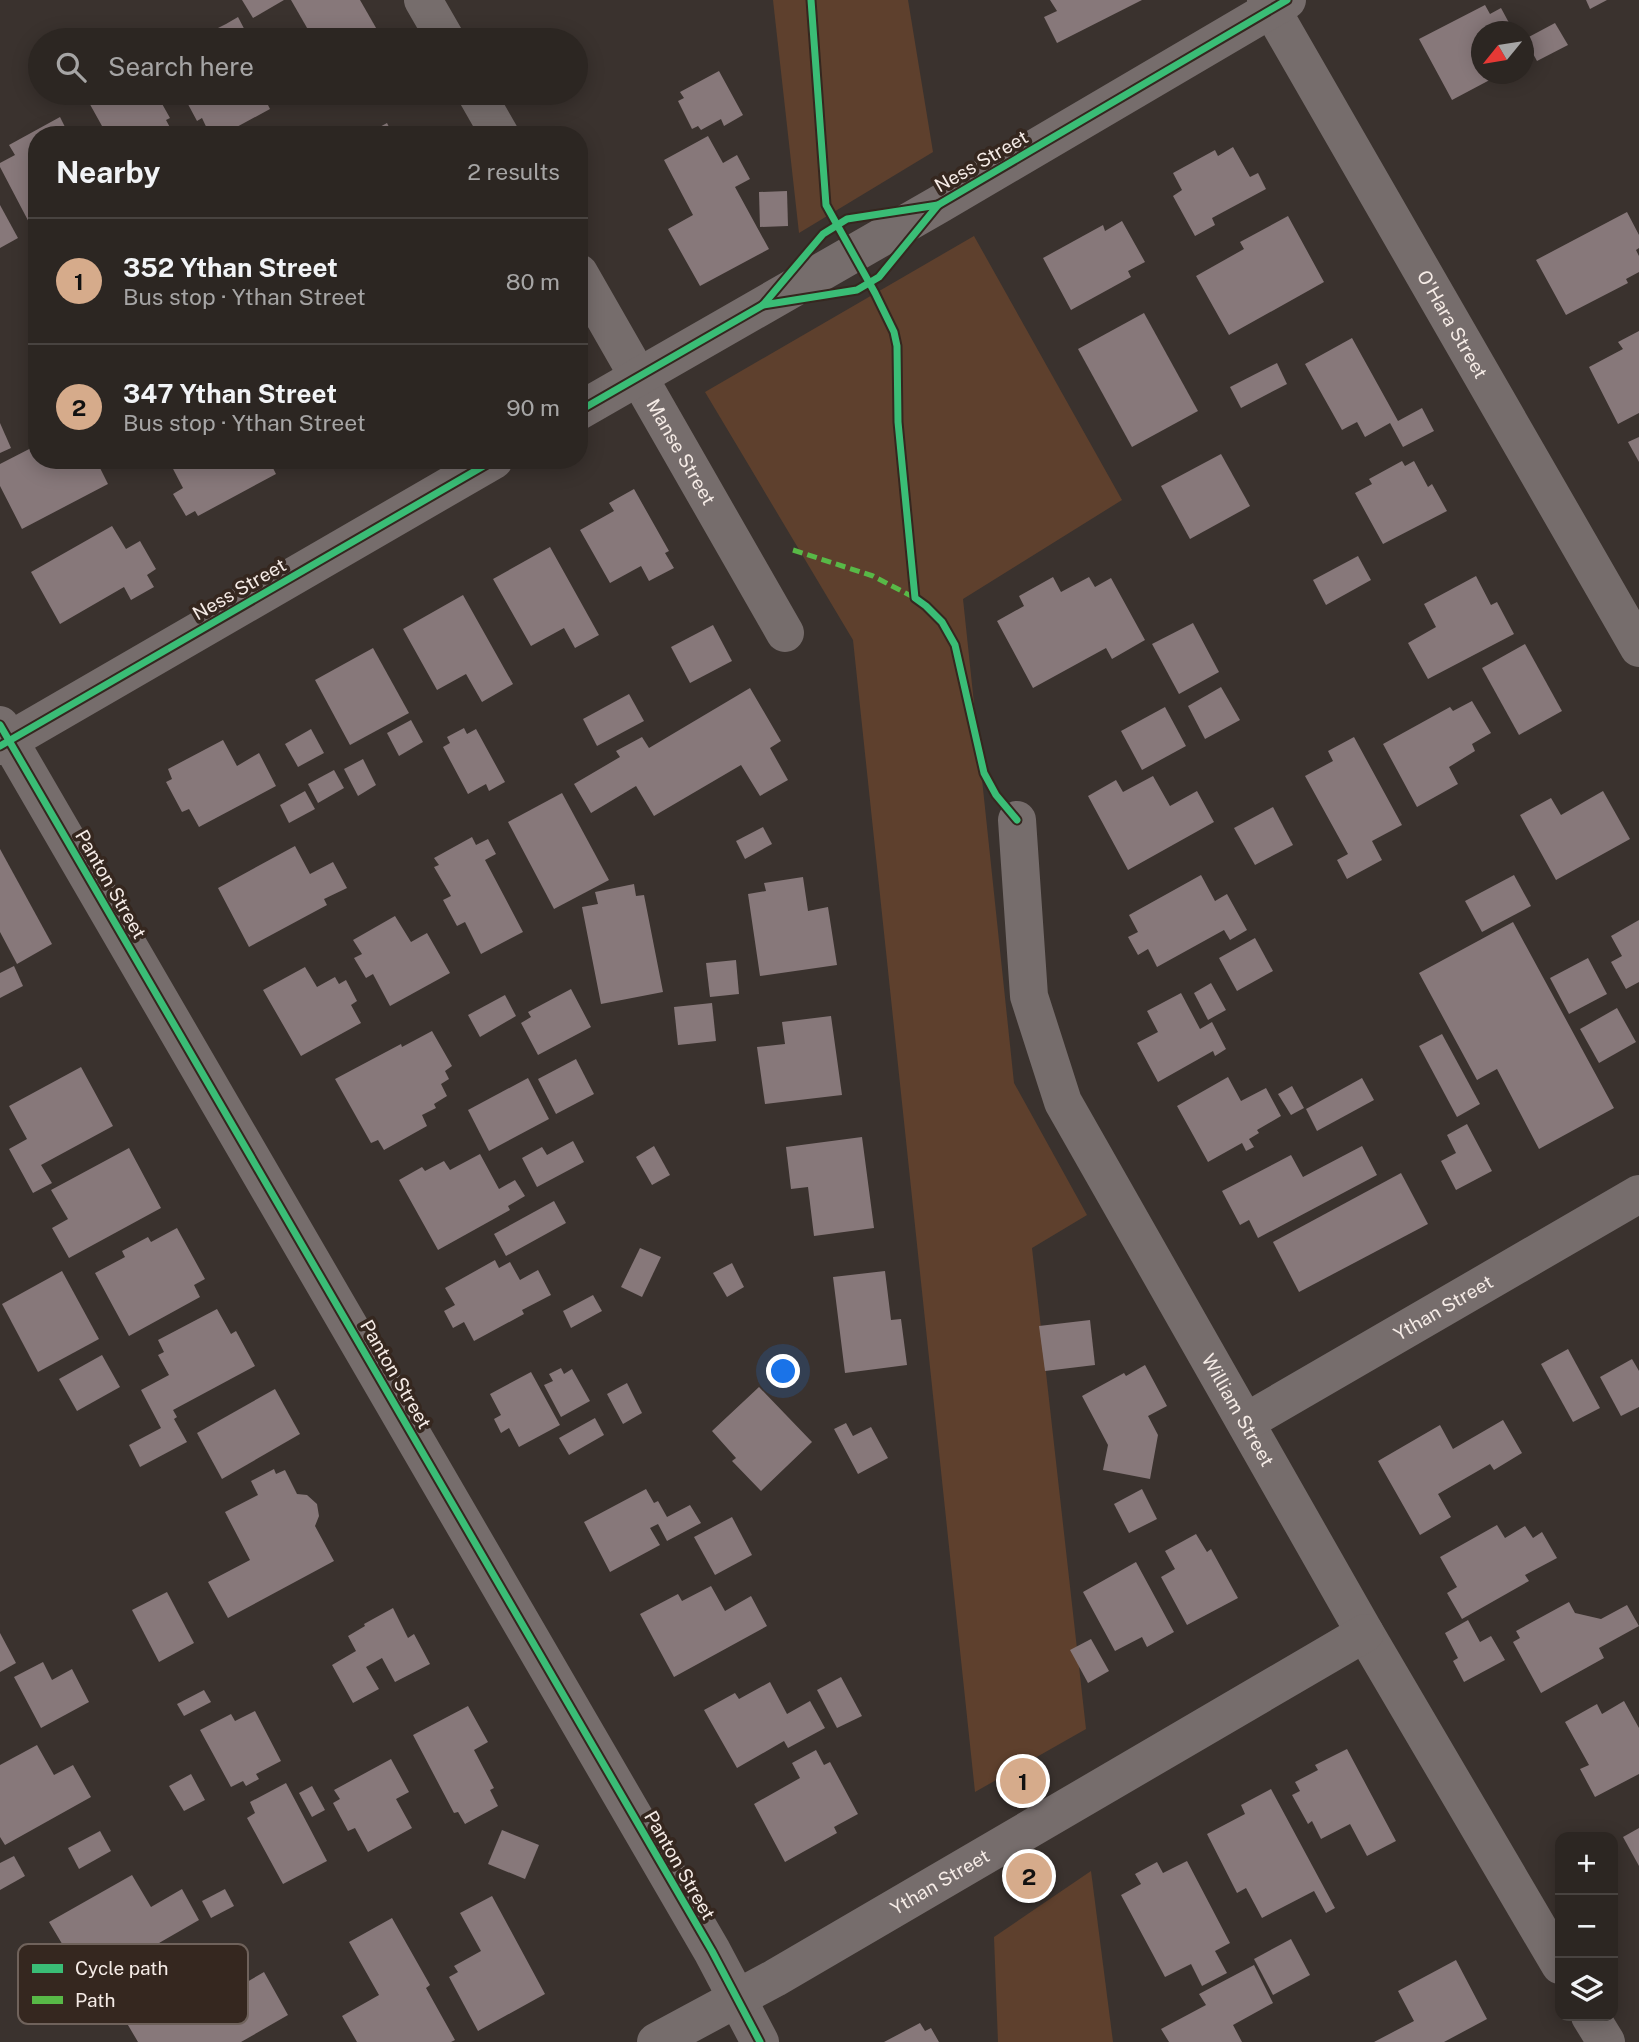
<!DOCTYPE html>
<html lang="en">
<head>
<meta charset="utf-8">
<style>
	body { margin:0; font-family:"Public Sans",sans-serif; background:#342e2a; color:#f1f3f6 }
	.controls { position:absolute; right:21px; bottom:21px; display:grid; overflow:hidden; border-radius:14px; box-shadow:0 4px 18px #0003 }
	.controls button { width:63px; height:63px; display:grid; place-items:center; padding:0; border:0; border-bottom:2px solid #484340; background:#2c2622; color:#f1f3f6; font:35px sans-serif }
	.compass { position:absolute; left:1471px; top:21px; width:63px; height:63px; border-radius:50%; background:#2c2622; box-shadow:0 4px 18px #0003; rotate:240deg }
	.you { position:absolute; left:784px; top:1372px; width:24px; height:24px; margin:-18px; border:5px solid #fff; border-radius:50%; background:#1a73e8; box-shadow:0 0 0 10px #1a73e833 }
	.badge { display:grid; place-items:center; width:46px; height:46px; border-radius:50%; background:#d6ab8b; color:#111; font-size:23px; font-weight:700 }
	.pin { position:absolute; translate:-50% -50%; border:4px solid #fff; box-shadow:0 2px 7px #0006 }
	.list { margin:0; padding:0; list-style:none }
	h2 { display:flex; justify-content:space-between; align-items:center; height:91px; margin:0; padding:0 28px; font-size:30px }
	h2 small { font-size:23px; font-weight:400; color:#a6a5a5 }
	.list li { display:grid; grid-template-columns:46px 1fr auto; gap:21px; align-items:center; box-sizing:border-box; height:126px; padding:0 28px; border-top:2px solid #484340 }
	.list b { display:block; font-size:26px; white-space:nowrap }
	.list p { margin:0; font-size:23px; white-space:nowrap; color:#a6a5a5 }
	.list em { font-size:23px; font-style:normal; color:#a6a5a5 }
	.icon { flex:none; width:38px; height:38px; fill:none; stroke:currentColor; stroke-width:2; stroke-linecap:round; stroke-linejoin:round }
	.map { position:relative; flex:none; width:1639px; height:2042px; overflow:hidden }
	.search { position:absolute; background:#2c2622; box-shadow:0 4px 18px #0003; left:28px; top:28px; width:560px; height:77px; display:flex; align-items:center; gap:18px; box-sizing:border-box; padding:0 24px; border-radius:38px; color:#a6a5a5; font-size:26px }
	.panel { position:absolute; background:#2c2622; box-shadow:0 4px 18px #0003; left:28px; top:126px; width:560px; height:343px; border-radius:28px }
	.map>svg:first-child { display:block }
	.green { fill:#5e402d }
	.building { fill:#87787a }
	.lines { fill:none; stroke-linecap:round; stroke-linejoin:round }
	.minor { stroke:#766d6c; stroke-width:38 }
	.quiet { stroke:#58b947; stroke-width:5; stroke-dasharray:10 5; stroke-linecap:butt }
	.cycleway-casing { stroke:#35271f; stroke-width:11 }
	.cycleway { stroke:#3abd76; stroke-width:7 }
	.labels { text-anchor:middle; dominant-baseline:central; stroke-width:7; stroke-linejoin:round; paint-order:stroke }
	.street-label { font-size:19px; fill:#f5ebe6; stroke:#35271f }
	.key { fill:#35271f; stroke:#6f625b; stroke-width:2 }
	.key-label { font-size:19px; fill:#f5ebe6 }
</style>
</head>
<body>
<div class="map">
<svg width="1639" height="2042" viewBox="0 0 1639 2042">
	<rect width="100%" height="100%" fill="#3a322e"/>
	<g class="green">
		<path d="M773,0H908L933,152L799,233Z"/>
		<path d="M974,236L1122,500L963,599L1014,1083L1087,1215L1032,1248L1086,1729L975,1792L853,640L705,392Z"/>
		<path d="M1091,1871L1113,2042H998L994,1937Z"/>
	</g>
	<g class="building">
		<path d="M242,0H284L253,18Z"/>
		<path d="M291,0H360L383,40H314Z"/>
		<path d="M1050,0H1142L1057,43L1044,17L1057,11Z"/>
		<path d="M1586,0H1607L1590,9Z"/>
		<path d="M1485,5L1490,14L1501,8L1514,32H1482V74H1501L1452,100L1419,39Z"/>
		<path d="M238,17L250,40H194L226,24Z"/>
		<path d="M1555,23L1568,45L1537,61L1525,39Z"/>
		<path d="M719,71L743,115L724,126L721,119L701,130L698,126L692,129L678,101L684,98L680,92Z"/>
		<path d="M98,93H156L170,118L166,120L174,135H107L87,99Z"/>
		<path d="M182,93H262L270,109L222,135H210L202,118L197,121Z"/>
		<path d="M60,117L69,135H37V228L33,230L0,167V163L15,155L9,145Z"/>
		<path d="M387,123L393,135H365Z"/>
		<path d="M708,136L723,163L737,155L750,179L735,187L769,249L700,286L668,229L693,215L664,160Z"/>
		<path d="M1233,147L1250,177L1258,173L1266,189L1212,218L1215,225L1195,236L1173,196L1182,190L1173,173L1215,150L1218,156Z"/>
		<path d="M787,191L788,226L760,227L759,192Z"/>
		<path d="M0,205L18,238L0,248Z"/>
		<path d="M1627,212L1639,235V248L1636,250L1639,256V272L1626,279L1628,283L1566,315L1536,260Z"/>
		<path d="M1288,216L1324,282L1229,335L1196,276L1244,249L1240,242Z"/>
		<path d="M1122,221L1145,262L1128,271L1131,277L1071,310L1043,258L1103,225L1105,231Z"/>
		<path d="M1144,313L1198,411L1132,447L1078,349Z"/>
		<path d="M1639,331V413L1618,424L1589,367L1623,349L1618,342Z"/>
		<path d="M1352,338L1398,421L1422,408L1434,431L1403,447L1390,423L1365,437L1357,422L1342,430L1305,364Z"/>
		<path d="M1277,363L1287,384L1241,408L1230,387Z"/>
		<path d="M0,423L11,448L0,453Z"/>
		<path d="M1639,437V462L1628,442Z"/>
		<path d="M37,445V460H96L108,484L22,529L0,486V464Z"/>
		<path d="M1221,454L1250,506L1190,539L1161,486Z"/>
		<path d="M185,460H269L276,474L198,516L195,511L186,516L173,494L183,488L172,467Z"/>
		<path d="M1402,461L1405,466L1414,461L1428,487L1432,484L1447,511L1383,544L1355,493L1372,484L1369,479Z"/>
		<path d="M634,489L669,551L665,553L674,568L649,581L641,566L610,583L580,530L614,511L609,503Z"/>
		<path d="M112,526L126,549L140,541L156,569L147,575L154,587L131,600L124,587L60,624L31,572Z"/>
		<path d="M550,547L599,635L575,648L564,628L531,646L493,579Z"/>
		<path d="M1358,556L1371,580L1326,605L1313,580Z"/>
		<path d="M1476,576L1491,605L1497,602L1514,634L1428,679L1408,643L1436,627L1424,604Z"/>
		<path d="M1053,577L1061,592L1089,577L1095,587L1111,578L1145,640L1112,659L1106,648L1033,688L997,621L1024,606L1019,596Z"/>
		<path d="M463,595L513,684L482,702L466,674L437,690L403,629Z"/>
		<path d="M1193,623L1219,672L1179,694L1152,644Z"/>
		<path d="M713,625L732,661L690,683L671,647Z"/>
		<path d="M1525,644L1562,711L1519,735L1482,668Z"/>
		<path d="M373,648L409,713L350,745L315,680Z"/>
		<path d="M1221,687L1240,720L1205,739L1188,706Z"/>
		<path d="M750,688L781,741L770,748L788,780L760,796L741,765L654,816L636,786L591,813L574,784L620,757L616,751L642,737L649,748Z"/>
		<path d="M629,694L644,721L597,746L583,719Z"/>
		<path d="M1472,701L1491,733L1472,744L1475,751L1449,767L1458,784L1417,807L1383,744L1450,707L1453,711Z"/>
		<path d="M1165,707L1186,746L1142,770L1121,731Z"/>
		<path d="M411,720L423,742L399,756L387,733Z"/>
		<path d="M464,728L467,734L476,729L505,782L489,791L486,784L468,794L443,747L450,743L447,737Z"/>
		<path d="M311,729L324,753L298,767L285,744Z"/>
		<path d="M1354,737L1402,825L1372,841L1382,860L1347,879L1337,860L1348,854L1305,776L1333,761L1328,751Z"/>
		<path d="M223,740L237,766L259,753L276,786L199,827L189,809L182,812L166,782L172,779L168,769Z"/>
		<path d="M363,759L376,785L358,796L344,769Z"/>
		<path d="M334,770L344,788L318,803L308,784Z"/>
		<path d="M1153,776L1170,806L1197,791L1214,822L1128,870L1088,796L1116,780L1123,792Z"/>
		<path d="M305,791L315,809L289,823L280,805Z"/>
		<path d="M1603,791L1630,839L1556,880L1520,815L1551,798L1561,815Z"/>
		<path d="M562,793L609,880L554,909L508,822Z"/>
		<path d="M1273,807L1293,845L1255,865L1234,828Z"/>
		<path d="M763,827L772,844L745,859L736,841Z"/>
		<path d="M472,837L476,845L488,839L496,854L485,860L523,932L481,954L465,922L457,926L443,900L451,896L434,867L439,865L434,858Z"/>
		<path d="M295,846L310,874L333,862L347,888L324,899L327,905L249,947L218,888Z"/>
		<path d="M0,849L52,944L17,964L0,932Z"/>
		<path d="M1201,875L1215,901L1227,894L1247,930L1230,940L1224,930L1157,967L1148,949L1138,955L1128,937L1138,932L1129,915Z"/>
		<path d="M1514,875L1531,906L1482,932L1465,901Z"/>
		<path d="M803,877L808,911L828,907L837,965L760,976L748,894L766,891L764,883Z"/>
		<path d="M634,884L636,896L644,895L663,992L601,1004L582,907L598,904L595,892Z"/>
		<path d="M395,916L411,942L427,933L450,973L390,1006L373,974L366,978L354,958L362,954L353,940Z"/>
		<path d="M1639,920V982L1626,989L1611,962L1622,956L1611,936Z"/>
		<path d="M1513,922L1614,1108L1539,1149L1497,1069L1477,1080L1419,973Z"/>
		<path d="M1255,938L1273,971L1237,991L1219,958Z"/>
		<path d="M1588,958L1607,994L1569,1014L1550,978Z"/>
		<path d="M736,960L739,994L710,997L706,963Z"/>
		<path d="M14,966L23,986L0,998V973Z"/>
		<path d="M305,967L317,987L335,977L339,984L346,980L357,1001L351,1005L361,1023L301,1056L263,990Z"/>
		<path d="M1211,983L1226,1010L1208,1020L1194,993Z"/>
		<path d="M571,989L591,1027L538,1055L521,1023L531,1017L528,1012Z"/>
		<path d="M1181,993L1200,1029L1212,1022L1226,1049L1215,1056L1213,1051L1158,1082L1137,1043L1158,1032L1147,1011Z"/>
		<path d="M505,995L516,1016L480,1037L468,1015Z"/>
		<path d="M712,1003L716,1041L678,1045L674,1007Z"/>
		<path d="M1617,1008L1636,1042L1599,1063L1580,1029Z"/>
		<path d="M831,1016L842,1095L765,1104L757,1047L785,1044L782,1022Z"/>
		<path d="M432,1031L452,1066L445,1071L449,1079L441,1084L447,1096L434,1104L436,1108L422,1115L427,1126L384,1150L378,1140L371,1143L335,1079L401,1044L402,1047Z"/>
		<path d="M1442,1034L1480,1104L1457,1117L1419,1046Z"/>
		<path d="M576,1059L594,1094L556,1114L538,1079Z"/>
		<path d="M81,1067L113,1126L41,1165L52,1183L33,1193L9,1149L27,1139L9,1106Z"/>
		<path d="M1228,1077L1241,1101L1266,1088L1281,1116L1257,1130L1259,1133L1249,1139L1254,1147L1246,1151L1242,1143L1208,1162L1177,1106Z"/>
		<path d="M528,1078L549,1119L489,1151L468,1110Z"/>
		<path d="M1362,1078L1374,1100L1317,1131L1306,1109Z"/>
		<path d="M1292,1086L1304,1108L1291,1115L1278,1094Z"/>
		<path d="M1467,1124L1492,1171L1456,1190L1441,1161L1456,1153L1447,1135Z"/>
		<path d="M862,1137L874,1228L814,1236L808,1187L791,1189L786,1147Z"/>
		<path d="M573,1141L584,1162L537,1187L522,1158L542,1147L547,1155Z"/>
		<path d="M654,1146L670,1175L652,1185L636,1157Z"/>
		<path d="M1362,1146L1377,1175L1258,1238L1249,1220L1240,1225L1222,1191L1291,1155L1303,1177Z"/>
		<path d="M129,1148L161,1208L69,1258L52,1228L68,1219L51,1190Z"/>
		<path d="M480,1154L499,1189L515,1180L525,1196L508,1206L510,1210L438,1250L399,1180L422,1167L425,1171L444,1161L450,1170Z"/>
		<path d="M1401,1173L1428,1224L1299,1292L1273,1242Z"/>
		<path d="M554,1201L566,1223L506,1256L494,1234Z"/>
		<path d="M177,1228L205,1279L194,1285L200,1297L129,1336L95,1273L125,1257L122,1251L148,1237L151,1242Z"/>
		<path d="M640,1248L661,1257L642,1297L621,1287Z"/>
		<path d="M495,1260L499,1268L510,1262L520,1280L538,1270L551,1295L522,1310L524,1314L474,1341L464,1322L453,1328L444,1311L455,1305L445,1288Z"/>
		<path d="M732,1263L744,1287L727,1297L713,1273Z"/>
		<path d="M62,1271L99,1339L38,1372L2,1304Z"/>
		<path d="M885,1271L891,1320L901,1319L907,1365L845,1373L833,1277Z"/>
		<path d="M593,1295L602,1311L571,1328L563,1311Z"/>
		<path d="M217,1309L231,1334L236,1331L255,1366L173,1410L177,1417L174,1419L187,1442L140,1467L129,1445L161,1428L141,1390L169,1375L158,1355L164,1352L158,1340Z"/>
		<path d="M1090,1320L1095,1365L1045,1371L1039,1326Z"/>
		<path d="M1568,1349L1600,1408L1573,1422L1541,1364Z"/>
		<path d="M102,1355L120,1387L77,1411L59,1379Z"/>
		<path d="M1632,1359L1639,1371V1407L1621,1416L1600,1377Z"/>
		<path d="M1145,1365L1167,1406L1148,1416L1158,1435L1150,1479L1103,1470L1108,1445L1082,1396L1124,1373L1126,1376Z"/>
		<path d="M561,1368L564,1374L572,1369L590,1401L561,1417L544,1385L553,1381L549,1374Z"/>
		<path d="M531,1372L560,1425L519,1447L509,1428L501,1433L494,1419L501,1415L490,1394Z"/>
		<path d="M627,1383L642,1413L623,1424L607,1394Z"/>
		<path d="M759,1387L812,1442L761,1491L732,1461L736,1458L712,1431Z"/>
		<path d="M275,1389L300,1434L222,1479L197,1433Z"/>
		<path d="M595,1418L604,1435L569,1455L559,1438Z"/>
		<path d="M1503,1420L1522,1453L1494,1470L1490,1464L1438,1494L1451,1517L1420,1535L1378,1461L1440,1425L1453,1449Z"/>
		<path d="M846,1423L853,1436L871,1427L888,1458L858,1474L834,1429Z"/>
		<path d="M274,1469L276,1474L285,1470L297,1494L307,1495L317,1504L319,1516L315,1526L334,1561L228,1618L208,1582L250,1560L225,1512L258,1495L251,1481Z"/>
		<path d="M646,1489L654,1503L658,1501L667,1517L690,1505L701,1523L667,1541L658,1524L650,1528L660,1545L610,1572L584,1522Z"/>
		<path d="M1142,1489L1157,1519L1129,1533L1114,1504Z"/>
		<path d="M732,1517L752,1555L715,1575L694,1537Z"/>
		<path d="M1497,1525L1505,1538L1525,1526L1533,1538L1542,1532L1557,1558L1525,1575L1529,1581L1462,1619L1447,1593L1457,1587L1440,1557Z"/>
		<path d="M1196,1534L1207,1552L1211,1549L1238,1598L1187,1625L1161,1577L1175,1569L1165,1551Z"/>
		<path d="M1136,1562L1174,1632L1147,1647L1142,1637L1115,1651L1083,1592Z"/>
		<path d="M711,1586L725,1611L751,1596L767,1626L674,1677L640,1614L678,1594L682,1601Z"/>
		<path d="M167,1592L194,1643L159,1662L132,1610Z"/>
		<path d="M1569,1602L1575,1613L1601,1619L1627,1605L1639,1626L1599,1648L1604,1658L1541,1693L1513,1642L1520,1638L1516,1631Z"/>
		<path d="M393,1608L408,1638L414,1634L430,1664L395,1682L382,1658L366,1667L379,1689L353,1703L332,1665L356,1651L348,1636L365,1626L364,1624Z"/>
		<path d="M1468,1620L1480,1642L1491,1636L1505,1660L1464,1682L1453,1661L1458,1658L1445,1633Z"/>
		<path d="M0,1633L16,1663L0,1672Z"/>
		<path d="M1091,1639L1109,1671L1088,1683L1070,1650Z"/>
		<path d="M43,1662L52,1680L72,1669L89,1702L41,1728L14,1677Z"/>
		<path d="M841,1677L862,1716L837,1728L817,1690Z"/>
		<path d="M770,1682L787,1714L810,1701L825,1728L788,1748L784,1741L737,1768L704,1710L735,1693L739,1699Z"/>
		<path d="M204,1690L211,1702L184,1716L177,1704Z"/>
		<path d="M1624,1701L1639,1728V1774L1595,1797L1580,1769L1589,1765L1565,1722L1597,1704L1602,1714Z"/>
		<path d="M468,1706L488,1742L474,1750L494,1788L490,1790L498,1806L465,1824L458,1812L454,1813L413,1735Z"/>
		<path d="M255,1711L281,1761L256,1774L259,1779L246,1786L243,1781L231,1787L200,1730L231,1714L235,1721Z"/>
		<path d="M37,1745L54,1775L73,1765L91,1797L5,1845L0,1837V1765Z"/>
		<path d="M1347,1749L1396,1841L1367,1856L1350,1824L1321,1839L1312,1821L1308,1824L1292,1795L1300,1791L1295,1782L1318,1770L1315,1765Z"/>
		<path d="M816,1750L824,1765L830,1762L858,1814L834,1827L837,1833L785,1862L754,1804L800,1778L792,1763Z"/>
		<path d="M391,1759L409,1792L396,1799L412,1828L368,1852L355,1828L348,1831L333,1803L340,1799L334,1790Z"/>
		<path d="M191,1774L205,1800L184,1811L169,1786Z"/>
		<path d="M286,1783L327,1861L283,1884L247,1818L255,1813L250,1802Z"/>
		<path d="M312,1786L325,1810L312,1817L299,1793Z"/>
		<path d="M1271,1789L1335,1908L1326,1913L1314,1891L1262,1918L1246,1888L1237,1893L1207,1834L1245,1814L1241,1805Z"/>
		<path d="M1639,1828V1866L1623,1837Z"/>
		<path d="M502,1830L539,1845L525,1879L488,1864Z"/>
		<path d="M100,1831L111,1851L79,1869L68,1848Z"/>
		<path d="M14,1856L25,1876L0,1890V1863Z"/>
		<path d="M1187,1861L1230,1943L1215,1951L1227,1973L1202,1986L1191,1964L1165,1977L1121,1895L1141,1884L1135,1874L1157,1862L1163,1873Z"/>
		<path d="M132,1875L151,1907L182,1889L199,1920L79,1989L63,1961L70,1957L49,1922Z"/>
		<path d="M225,1889L234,1906L211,1918L202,1901Z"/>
		<path d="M492,1896L545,1994L478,2031L449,1977L458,1972L454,1966L481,1951L460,1913Z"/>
		<path d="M392,1918L430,1985L426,1988L455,2040L451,2042H357L342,2016L379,1995L349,1942Z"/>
		<path d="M1291,1939L1310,1975L1273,1995L1254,1959Z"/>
		<path d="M1456,1960L1487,2019L1444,2042H1374L1414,2021L1398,1991Z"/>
		<path d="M1254,1965L1273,2003L1233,2025L1242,2042H1169L1161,2029L1206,2005L1199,1994Z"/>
		<path d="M264,1972L288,2015L241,2042H138L125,2020L187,1985L200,2009Z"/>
		<path d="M920,2023L925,2031L931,2028L939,2042H884Z"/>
	</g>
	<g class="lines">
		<g class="minor">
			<path d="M423,0L446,40"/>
			<path id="s1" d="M1266,0L1639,648"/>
			<path d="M476,93L500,135"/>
			<path id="s2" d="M579,273L785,633"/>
			<path d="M579,411L938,205L1287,0"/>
			<path d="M0,725L712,1951L760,2042"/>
			<path d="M0,746L494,460"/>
			<path id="s3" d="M1017,820L1029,996L1063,1102L1365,1633L1560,1965"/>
			<path id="s4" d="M1246,1422L1639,1194"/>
			<path d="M1590,2016L1606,2042"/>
			<path id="s5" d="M656,2042L775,1978L1365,1633"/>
		</g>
		<path class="quiet" d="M793,550L873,576L915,598"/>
		<defs>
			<g id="cycleway">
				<path d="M811,0L826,205L875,293L894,332L897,346L898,422L915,598L926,606L942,622L955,645L984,773L996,795L1017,820"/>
				<path d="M763,305L857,290L879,277L938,205L1287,0"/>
				<path d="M579,411L763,305L823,234L847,219L938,205"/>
				<path d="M0,725L712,1951L760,2042"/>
				<path d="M0,746L494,460"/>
			</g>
		</defs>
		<use href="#cycleway" class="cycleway-casing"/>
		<use href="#cycleway" class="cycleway"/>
	</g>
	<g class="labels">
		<g class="street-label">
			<text transform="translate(981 161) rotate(-30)">Ness Street</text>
			<text stroke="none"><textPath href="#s1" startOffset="374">O'Hara Street</textPath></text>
			<text stroke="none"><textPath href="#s2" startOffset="206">Manse Street</textPath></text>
			<text transform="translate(239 589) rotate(-30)">Ness Street</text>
			<text transform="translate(111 884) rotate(60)">Panton Street</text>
			<text stroke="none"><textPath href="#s4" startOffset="228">Ythan Street</textPath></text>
			<text transform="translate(396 1374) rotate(60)">Panton Street</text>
			<text stroke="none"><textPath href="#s3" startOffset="642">William Street</textPath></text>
			<text transform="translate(680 1865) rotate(60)">Panton Street</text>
			<text stroke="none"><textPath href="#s5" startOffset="326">Ythan Street</textPath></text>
		</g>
	</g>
	<rect x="18" y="1944" width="230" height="80" rx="10" class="key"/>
	<rect x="32" y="1964" width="31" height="9" fill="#3abd76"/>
	<rect x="32" y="1996" width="31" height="8" fill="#58b947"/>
	<g class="key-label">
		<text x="75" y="1975">Cycle path</text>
		<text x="75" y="2007">Path</text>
	</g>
</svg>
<div class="controls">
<button>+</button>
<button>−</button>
<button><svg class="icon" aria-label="layers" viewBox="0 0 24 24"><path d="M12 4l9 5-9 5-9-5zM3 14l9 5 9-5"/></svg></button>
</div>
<svg class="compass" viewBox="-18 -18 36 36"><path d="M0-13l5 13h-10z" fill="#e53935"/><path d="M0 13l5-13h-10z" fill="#a6a5a5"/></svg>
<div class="you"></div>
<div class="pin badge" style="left:1023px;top:1781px">1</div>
<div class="pin badge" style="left:1029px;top:1876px">2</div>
<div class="search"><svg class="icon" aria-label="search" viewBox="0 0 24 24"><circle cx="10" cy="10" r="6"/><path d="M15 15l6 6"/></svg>Search here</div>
<section class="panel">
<h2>Nearby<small>2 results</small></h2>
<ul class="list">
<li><span class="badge">1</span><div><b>352 Ythan Street</b><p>Bus stop · Ythan Street</p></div><em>80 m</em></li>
<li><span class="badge">2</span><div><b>347 Ythan Street</b><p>Bus stop · Ythan Street</p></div><em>90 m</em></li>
</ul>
</section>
</div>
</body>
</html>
